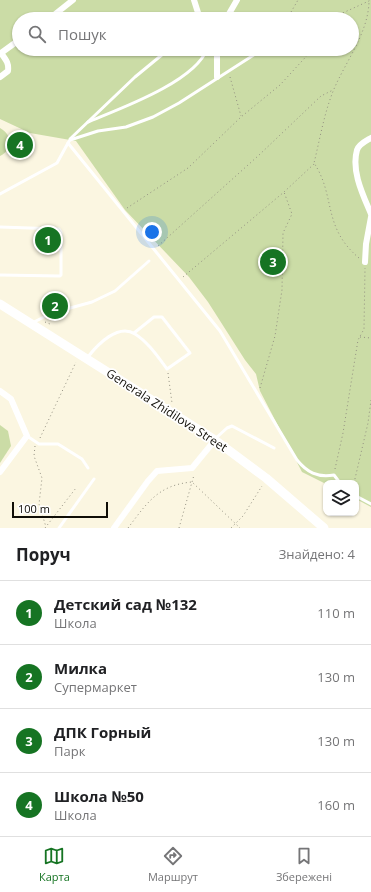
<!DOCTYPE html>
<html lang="uk">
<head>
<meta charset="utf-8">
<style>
	body { margin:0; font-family:"Open Sans",sans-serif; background:#f2f2f2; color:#202124 }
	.controls { position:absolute; right:12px; bottom:12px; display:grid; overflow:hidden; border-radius:8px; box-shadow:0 1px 3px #0004 }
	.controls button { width:36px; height:36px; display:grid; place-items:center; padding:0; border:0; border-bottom:1px solid #e0e0e0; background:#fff; color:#202124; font:20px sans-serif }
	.scale { position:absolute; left:12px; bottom:10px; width:96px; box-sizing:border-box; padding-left:4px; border:2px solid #100e07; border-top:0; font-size:11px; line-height:14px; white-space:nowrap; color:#100e07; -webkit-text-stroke:3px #fff; paint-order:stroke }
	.you { position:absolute; left:152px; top:232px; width:14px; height:14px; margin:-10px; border:3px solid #fff; border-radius:50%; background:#1a73e8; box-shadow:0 0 0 6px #1a73e833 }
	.badge { display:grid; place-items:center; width:26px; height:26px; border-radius:50%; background:#167423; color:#fff; font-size:13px; font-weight:700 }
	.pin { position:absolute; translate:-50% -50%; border:2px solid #fff; box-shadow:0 1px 4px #0006 }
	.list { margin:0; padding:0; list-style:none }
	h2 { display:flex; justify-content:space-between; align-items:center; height:52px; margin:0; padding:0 16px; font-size:17px }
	h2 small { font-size:13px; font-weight:400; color:#757577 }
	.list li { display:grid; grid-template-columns:26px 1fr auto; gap:12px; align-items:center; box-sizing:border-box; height:64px; padding:0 16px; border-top:1px solid #e0e0e0 }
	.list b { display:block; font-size:15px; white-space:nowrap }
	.list p { margin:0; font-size:13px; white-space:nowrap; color:#757577 }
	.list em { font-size:13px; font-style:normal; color:#757577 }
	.icon { flex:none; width:22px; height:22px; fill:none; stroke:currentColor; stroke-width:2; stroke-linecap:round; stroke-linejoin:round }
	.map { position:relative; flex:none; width:371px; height:528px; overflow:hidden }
	.search { position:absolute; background:#fff; box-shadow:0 1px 3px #0004; left:12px; right:12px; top:12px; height:44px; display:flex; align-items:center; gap:10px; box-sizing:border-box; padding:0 14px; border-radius:22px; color:#757577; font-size:15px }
	.sheet { height:308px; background:#fff }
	nav { display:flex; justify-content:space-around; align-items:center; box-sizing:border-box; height:56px; border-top:1px solid #e0e0e0; background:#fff; font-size:11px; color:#757577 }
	nav a { display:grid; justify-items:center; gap:2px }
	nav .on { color:#167423 }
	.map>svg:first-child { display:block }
	.green { fill:#cbdca6; fill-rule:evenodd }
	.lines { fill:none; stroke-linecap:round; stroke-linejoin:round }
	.path { stroke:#939081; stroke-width:1; stroke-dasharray:1 3; stroke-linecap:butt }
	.service { stroke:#fff; stroke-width:3 }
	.minor { stroke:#fff; stroke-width:6 }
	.secondary { stroke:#fff; stroke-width:9 }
	.labels { text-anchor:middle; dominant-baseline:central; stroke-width:3.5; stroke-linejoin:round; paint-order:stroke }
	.street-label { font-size:12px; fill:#100e07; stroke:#fff }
</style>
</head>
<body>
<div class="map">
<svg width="371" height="528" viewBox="0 0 371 528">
	<rect width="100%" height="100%" fill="#fbf6e1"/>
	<g class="green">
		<path d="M0,0H371V507L356,499V483L326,484L302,472L260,391L256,374L245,360L208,302L189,277L125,210L76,141L30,133L0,119ZM19,19H352V49H19Z"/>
		<path d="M0,128C13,135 13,150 0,156Z"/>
		<path d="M0,425L8,431L11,446L0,463Z"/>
	</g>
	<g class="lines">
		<g class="path">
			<path d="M287,19L298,0"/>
			<path d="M320,19L334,17L371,0"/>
			<path d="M230,77L241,116"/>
			<path d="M127,208L188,168L241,117L280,85L313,49"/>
			<path d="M158,246L258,156L321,96L333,90"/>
			<path d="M359,258C322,227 336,196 314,163C320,139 324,113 334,89C346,61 368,33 369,2"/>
			<path d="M183,277L284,192L314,164"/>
			<path d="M45,322L50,324"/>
			<path d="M360,337L371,338"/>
			<path d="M168,373L172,403"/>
			<path d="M260,388L275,336L282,290L283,233L292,214L284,192"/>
			<path d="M40,438L76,362"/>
			<path d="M35,446L34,456L42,478L39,504L46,527"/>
			<path d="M335,469L343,433L358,340L364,329L365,268"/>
			<path d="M354,483L368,423L371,400"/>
			<path d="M45,528L76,488"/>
			<path d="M128,528C147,503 158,485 192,482L240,528"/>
			<path d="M179,528L194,475"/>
			<path d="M231,528L243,516L262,486"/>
		</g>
		<g class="service">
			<path d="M263,49L179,103L153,117L126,127L98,131L70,140L68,143L220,331L297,460C307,472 317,478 334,475L340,483"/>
			<path d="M88,122C119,109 195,82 207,49"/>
			<path d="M70,139L135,77L169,49"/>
			<path d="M0,194L57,163L68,143"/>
			<path d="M0,227L59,229L61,232V275L60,276L0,275"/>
			<path d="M32,323L52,313L92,302L115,291L149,261"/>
			<path d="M88,357C97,345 118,323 135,334C148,342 158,357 167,369L190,353L162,317H154L134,333"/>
			<path d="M27,436L39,444H58L82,459L88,468"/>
			<path d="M216,438L227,428L232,426L274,448"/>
			<path d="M356,496L371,504"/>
			<path d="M59,528L94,479"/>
		</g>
		<g class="minor">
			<path d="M194,0L200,19"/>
			<path d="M49,19L73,0"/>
			<path d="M226,19L237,0"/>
			<path d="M0,77L8,71C9,63 6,60 1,53L19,40"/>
			<path d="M217,77V49"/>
			<path d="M371,138C366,141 359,144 357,150C351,171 363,195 371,214"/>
			<path d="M365,262L366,244L371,217"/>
			<path d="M0,391L11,399L27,436L0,472"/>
			<path d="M114,528L148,481L157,471L192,468L215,440"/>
		</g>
		<path class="secondary" d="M0,304L215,440L266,478L324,528"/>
	</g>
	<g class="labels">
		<g class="street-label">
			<text transform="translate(167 410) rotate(33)">Generala Zhidilova Street</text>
		</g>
	</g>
</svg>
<div class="controls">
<button><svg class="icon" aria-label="layers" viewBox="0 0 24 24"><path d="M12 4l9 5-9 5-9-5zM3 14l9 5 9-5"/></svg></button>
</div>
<div class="scale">100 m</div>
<div class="you"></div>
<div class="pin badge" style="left:48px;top:240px">1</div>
<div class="pin badge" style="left:55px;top:306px">2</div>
<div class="pin badge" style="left:273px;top:262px">3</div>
<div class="pin badge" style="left:20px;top:145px">4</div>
<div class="search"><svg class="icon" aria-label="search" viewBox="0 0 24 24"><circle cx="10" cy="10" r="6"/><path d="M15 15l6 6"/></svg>Пошук</div>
</div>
<section class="sheet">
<h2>Поруч<small>Знайдено: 4</small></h2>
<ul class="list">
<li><span class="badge">1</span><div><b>Детский сад №132</b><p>Школа</p></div><em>110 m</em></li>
<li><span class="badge">2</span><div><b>Милка</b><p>Супермаркет</p></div><em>130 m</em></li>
<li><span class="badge">3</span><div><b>ДПК Горный</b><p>Парк</p></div><em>130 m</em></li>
<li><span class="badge">4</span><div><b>Школа №50</b><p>Школа</p></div><em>160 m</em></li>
</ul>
</section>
<nav>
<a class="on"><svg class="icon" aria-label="map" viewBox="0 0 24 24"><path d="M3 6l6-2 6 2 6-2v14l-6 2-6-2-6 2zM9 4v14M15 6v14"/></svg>Карта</a>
<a><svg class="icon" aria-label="directions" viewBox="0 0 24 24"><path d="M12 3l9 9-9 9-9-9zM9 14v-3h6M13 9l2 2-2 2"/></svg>Маршрут</a>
<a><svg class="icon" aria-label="saved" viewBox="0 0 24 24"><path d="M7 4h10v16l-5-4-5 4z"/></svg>Збережені</a>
</nav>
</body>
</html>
